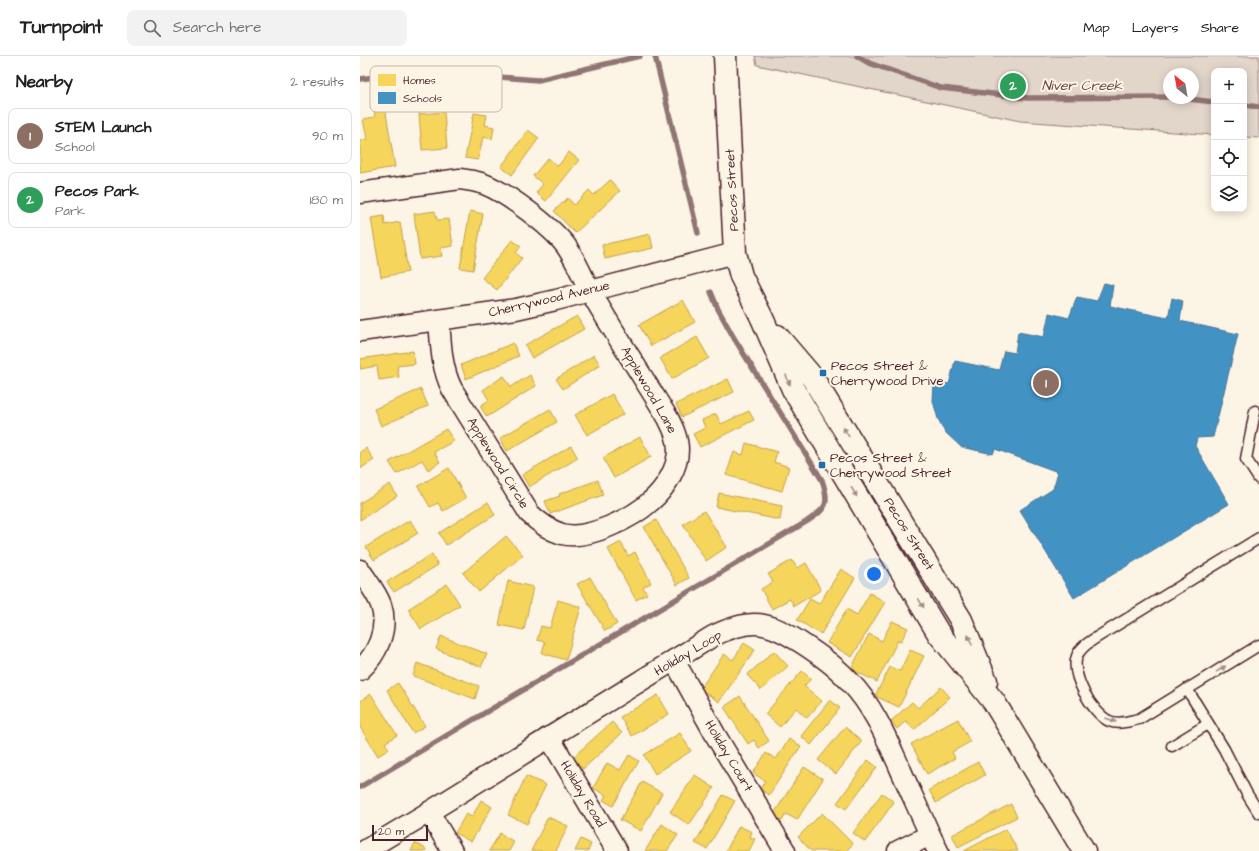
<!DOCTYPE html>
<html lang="en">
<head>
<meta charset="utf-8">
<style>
	body { margin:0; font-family:"Architects Daughter",sans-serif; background:#f2f2f2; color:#202124 }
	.controls { position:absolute; right:12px; top:12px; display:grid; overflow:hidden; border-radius:8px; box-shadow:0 2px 10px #0003 }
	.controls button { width:36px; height:36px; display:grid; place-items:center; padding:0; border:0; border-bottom:1px solid #e0e0e0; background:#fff; color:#202124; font:20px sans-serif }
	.compass { position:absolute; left:803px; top:12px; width:36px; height:36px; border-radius:50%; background:#fff; box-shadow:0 2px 10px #0003; rotate:329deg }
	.scale { position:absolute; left:12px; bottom:10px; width:56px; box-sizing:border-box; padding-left:4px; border:2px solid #4a1f2b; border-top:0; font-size:11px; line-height:14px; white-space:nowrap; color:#4a1f2b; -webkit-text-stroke:3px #fcf5e5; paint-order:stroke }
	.you { position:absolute; left:514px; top:518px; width:14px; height:14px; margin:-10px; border:3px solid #fff; border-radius:50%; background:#1a73e8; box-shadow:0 0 0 6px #1a73e833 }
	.badge { display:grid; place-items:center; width:26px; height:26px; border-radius:50%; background:#1f6fb2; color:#fff; font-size:13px; font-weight:700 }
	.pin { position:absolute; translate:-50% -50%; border:2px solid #fff; box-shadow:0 1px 4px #0006 }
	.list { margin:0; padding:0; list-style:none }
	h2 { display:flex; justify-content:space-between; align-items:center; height:52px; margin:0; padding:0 16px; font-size:17px }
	h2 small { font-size:13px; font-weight:400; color:#757577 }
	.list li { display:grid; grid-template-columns:26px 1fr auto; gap:12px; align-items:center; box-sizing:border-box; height:56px; margin:0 8px 8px; padding:0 8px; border:1px solid #e0e0e0; border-radius:8px }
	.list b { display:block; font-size:15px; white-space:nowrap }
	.list p { margin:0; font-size:13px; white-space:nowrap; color:#757577 }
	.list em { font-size:13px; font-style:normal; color:#757577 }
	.icon { flex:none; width:22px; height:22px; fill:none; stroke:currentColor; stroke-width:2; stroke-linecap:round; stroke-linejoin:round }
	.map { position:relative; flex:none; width:899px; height:795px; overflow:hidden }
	header { display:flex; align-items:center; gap:24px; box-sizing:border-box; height:56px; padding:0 20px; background:#fff; border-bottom:1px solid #e0e0e0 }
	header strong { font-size:19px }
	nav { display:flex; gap:22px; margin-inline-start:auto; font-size:14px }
	.search { width:280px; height:36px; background:#f2f2f2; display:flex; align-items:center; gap:10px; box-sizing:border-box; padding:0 14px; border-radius:8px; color:#757577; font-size:15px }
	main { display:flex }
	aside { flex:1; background:#fff }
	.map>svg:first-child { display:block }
	.green { fill:#e2d5ca; stroke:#967a7a; fill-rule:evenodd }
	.homes { fill:#f6d55c; stroke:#c29e4d }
	.schools { fill:#4393c3; stroke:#457095 }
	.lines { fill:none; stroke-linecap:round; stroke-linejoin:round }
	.stream { stroke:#917474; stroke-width:5.5 }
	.service-casing { stroke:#4a1f2b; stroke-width:13 }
	.minor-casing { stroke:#4a1f2b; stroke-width:23 }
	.tertiary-casing { stroke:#4a1f2b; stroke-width:25 }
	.service { stroke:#fcf5e5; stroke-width:10 }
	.minor { stroke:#fcf5e5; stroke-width:20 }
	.tertiary { stroke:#fcf5e5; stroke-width:22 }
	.oneway { fill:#a38a88 }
	.poi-dot { fill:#1f6fb2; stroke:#fcf5e5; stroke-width:1.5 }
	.labels { text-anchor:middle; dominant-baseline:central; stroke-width:4; stroke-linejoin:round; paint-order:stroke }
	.street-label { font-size:13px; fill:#4a1f2b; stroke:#fcf5e5 }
	.poi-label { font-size:13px; fill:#4a1f2b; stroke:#fcf5e5; text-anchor:start }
	.water-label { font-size:14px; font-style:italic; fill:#6d4950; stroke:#fcf5e5 }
	.key { fill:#fcf5e5; stroke:#c7b5ad; stroke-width:1 }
	.key-label { font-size:11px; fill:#4a1f2b }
</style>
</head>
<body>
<header>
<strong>Turnpoint</strong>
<div class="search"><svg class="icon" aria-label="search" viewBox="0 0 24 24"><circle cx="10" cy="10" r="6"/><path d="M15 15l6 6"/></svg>Search here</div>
<nav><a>Map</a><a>Layers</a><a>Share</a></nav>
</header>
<main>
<aside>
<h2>Nearby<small>2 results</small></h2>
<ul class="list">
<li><span class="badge" style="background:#8d6e63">1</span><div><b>STEM Launch</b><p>School</p></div><em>90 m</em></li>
<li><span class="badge" style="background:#2e9e5b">2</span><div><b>Pecos Park</b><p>Park</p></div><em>180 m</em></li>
</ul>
</aside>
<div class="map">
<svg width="899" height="795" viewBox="0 0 899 795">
	<rect width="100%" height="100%" fill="#fcf5e5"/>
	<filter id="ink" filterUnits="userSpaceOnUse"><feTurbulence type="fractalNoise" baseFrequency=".025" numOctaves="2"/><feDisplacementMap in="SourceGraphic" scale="8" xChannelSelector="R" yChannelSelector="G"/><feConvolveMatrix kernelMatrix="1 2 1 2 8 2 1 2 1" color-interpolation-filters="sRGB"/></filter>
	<g filter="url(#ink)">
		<path class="green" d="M395,0H899V82L884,81V15H854V79L660,65L397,9ZM809,18H833V42H809Z"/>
		<g class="homes">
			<path d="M25,51L35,111L0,117V84L7,83L3,63L15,61L14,53Z"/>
			<path d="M84,56L87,92L62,94L59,58Z"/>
			<path d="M114,57L127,59L125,69L134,71L132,83L123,81L118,104L105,102Z"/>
			<path d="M168,74L179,82L152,119L141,111Z"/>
			<path d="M209,96L219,104L186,145L176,137L183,128L173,120L188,102L198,110Z"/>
			<path d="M250,124L260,135L215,177L194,155L208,142L214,149L229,134L234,139Z"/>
			<path d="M75,155L77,164L89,163L93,190L81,192L82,200L60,203L54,158Z"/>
			<path d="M110,155L123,158L113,214L100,212Z"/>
			<path d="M24,160L25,169L40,166L48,216L21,221L11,162Z"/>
			<path d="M290,178L293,192L245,203L242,189Z"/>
			<path d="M152,184L161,190L156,197L162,202L137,234L122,222Z"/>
			<path d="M323,244L335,266L291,290L279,269Z"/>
			<path d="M217,260L224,273L172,302L165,289Z"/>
			<path d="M337,281L349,302L312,323L300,302Z"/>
			<path d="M153,287L159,300L106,323L101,309Z"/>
			<path d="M53,295L55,308L37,310L39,321L19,324L17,310L0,313V303Z"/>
			<path d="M234,299L240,309L203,333L196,323Z"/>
			<path d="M170,319L176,330L127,361L120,350L129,344L123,334L144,320L151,331Z"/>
			<path d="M368,323L374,336L322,361L316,348Z"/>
			<path d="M61,333L68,350L21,370L14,353Z"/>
			<path d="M252,338L264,358L227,379L215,359Z"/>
			<path d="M190,353L197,366L147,395L140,382Z"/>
			<path d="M389,355L394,364L340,391L333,378L345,372L342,364L356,358L361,368Z"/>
			<path d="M86,373L94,385L74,396L80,406L68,414L62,404L37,418L29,406Z"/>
			<path d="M280,381L291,401L254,422L243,402Z"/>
			<path d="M386,387L417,396L414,406L429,411L422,435L366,419L374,396L383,399Z"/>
			<path d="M211,390L218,402L169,431L162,419Z"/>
			<path d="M6,392L14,404L0,413V396Z"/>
			<path d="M89,412L106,442L83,455L78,447L70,451L58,430Z"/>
			<path d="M238,424L243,439L190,458L185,445L200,440L199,438Z"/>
			<path d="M30,428L37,440L0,464V447Z"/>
			<path d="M359,437L422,450L420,464L356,451Z"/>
			<path d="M128,446L135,459L86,489L79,477Z"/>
			<path d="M344,455L367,491L346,505L323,468Z"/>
			<path d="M50,464L58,477L14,504L6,491Z"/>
			<path d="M296,464L329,522L317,529L284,471Z"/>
			<path d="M146,480L163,499L119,536L103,517Z"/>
			<path d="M261,486L268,500L275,496L291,527L283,531L287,538L276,544L248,493Z"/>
			<path d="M72,498L78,509L34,536L27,526Z"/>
			<path d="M432,504L437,512L446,507L461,534L434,550L430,543L412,553L401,533L413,526L408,518Z"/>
			<path d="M481,513L495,522L461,578L437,564L450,543L459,548Z"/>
			<path d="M230,521L257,568L245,575L217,528Z"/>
			<path d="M148,525L173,531L164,574L139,569Z"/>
			<path d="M87,528L100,549L61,573L48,553Z"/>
			<path d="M510,537L525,546L492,601L467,587L487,553L497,559Z"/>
			<path d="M198,544L221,551L206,604L182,597L185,586L177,584L181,570L190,572Z"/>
			<path d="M532,565L548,572L541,585L538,584L517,626L491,613L509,578L522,585Z"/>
			<path d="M81,580L127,598L121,611L76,593Z"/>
			<path d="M384,587L395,594L359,646L340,633L364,598L373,604Z"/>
			<path d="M550,594L564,600L539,651L515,640L530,611L540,615Z"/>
			<path d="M414,595L428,610L401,634L387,619Z"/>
			<path d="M57,607L119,630L115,643L53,620Z"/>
			<path d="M442,615L451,623L444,630L462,645L447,662L436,652L420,671L405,658Z"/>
			<path d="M38,627L65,670L53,677L27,634Z"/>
			<path d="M581,631L590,641L554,674L546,665L537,673L531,665L552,646L558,652Z"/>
			<path d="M11,638L37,679L25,687L29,693L18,700L0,671V645Z"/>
			<path d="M298,639L309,658L272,680L260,661Z"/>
			<path d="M380,640L409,685L399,692L394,684L388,688L364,651Z"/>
			<path d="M470,644L480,652L451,689L441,680Z"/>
			<path d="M598,663L610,686L592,696L595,702L567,718L551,688Z"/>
			<path d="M252,666L262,677L223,713L212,702Z"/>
			<path d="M485,671L502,685L476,718L458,704Z"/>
			<path d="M320,677L331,695L295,718L284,699Z"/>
			<path d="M429,683L441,690L409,739L400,733L405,725L393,717L406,697L416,703Z"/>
			<path d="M269,699L279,705L253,750L243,744L246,739L233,732L247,707L260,714Z"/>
			<path d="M508,704L517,711L486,753L477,747Z"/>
			<path d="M618,706L625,719L576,747L569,734Z"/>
			<path d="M444,711L463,723L437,764L426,758L422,765L413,759Z"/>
			<path d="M335,719L354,732L329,769L310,756Z"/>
			<path d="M166,720L186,729L167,768L148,759Z"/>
			<path d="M282,726L302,737L281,775L260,764Z"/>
			<path d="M522,737L534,746L505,786L493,777Z"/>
			<path d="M363,739L375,745L347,793L335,787Z"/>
			<path d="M121,744L132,751L111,786L95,777L106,758L112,761Z"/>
			<path d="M651,748L657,761L598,791L592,779Z"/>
			<path d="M462,757L493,788L486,795H451L438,781Z"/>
			<path d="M188,761L208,770L196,795H171Z"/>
			<path d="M302,768L318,779L307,795H285Z"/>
			<path d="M379,770L392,776L390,781L395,783L389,795H366Z"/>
			<path d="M646,773L658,795H604Z"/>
			<path d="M140,777L154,786L149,795H129Z"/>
			<path d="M221,783L231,788L228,795H215Z"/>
			<path d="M55,787L66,793L65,795H51Z"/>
		</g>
		<path class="schools" d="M744,227L753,229L750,250L808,262L812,242L823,245L820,265L878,278L853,381L837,382L835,390L869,448L714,542L660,454L693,433L698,416L635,393L633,398L601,391L585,376L578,363L573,345L574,325L589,328L595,305L639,314L644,295L655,297L658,276L684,281L689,257L709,262L717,241L737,245Z"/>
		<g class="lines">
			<g class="stream">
				<path d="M295,0L338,177"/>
				<path d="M497,0L509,7L581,32L667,42L809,41"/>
				<path d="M0,23L59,15L178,24L280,0"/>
				<path d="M821,42L854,46"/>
				<path d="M884,49L899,51"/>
				<path d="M0,731L446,466C467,452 470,449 462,424L374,282L358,253L351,236"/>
			</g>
			<defs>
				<g id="service">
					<path d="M895,355L886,403L899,423"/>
					<path d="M899,482L734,583C728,587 720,592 717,600C710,618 732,657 749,665C759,669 769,665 779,663L899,589"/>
					<path d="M827,633L864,693L887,738L899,757"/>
					<path d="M812,690L848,668"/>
				</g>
				<g id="minor">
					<path d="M0,137L100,123C108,124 116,125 124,128C147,137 191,170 206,190C216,204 222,220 230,235C255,278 282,320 308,362C313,372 318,382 318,394C318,412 305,433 291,445C273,462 227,485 202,478C189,474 178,466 169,457L92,333C81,311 81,288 79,264"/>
					<path d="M0,275L156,253L196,244L375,197"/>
					<path d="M0,514C7,525 17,537 21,549C29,573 17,599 0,614"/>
					<path d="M314,604L356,680L425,795"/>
					<path d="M189,681L257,795"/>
					<path d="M69,756L92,795"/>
					<path d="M4,795L69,756L353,580C392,561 408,565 443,588C460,599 477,611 490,626C513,650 526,681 539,710C549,733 560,756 570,779L578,795"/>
					<path d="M538,795L570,779"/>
				</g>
				<g id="tertiary">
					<path d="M365,0L375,197L381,220L402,262L433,333L579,578L634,646L724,795"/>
					<path d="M417,280L452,321L601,564L626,625"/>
				</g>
			</defs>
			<use href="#service" class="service-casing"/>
			<use href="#minor" class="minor-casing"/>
			<use href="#tertiary" class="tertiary-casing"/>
			<use href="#service" class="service"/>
			<use href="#minor" class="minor"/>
			<use href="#tertiary" class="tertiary"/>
		</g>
		<defs><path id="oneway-solid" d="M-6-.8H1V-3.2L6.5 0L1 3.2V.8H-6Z"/></defs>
		<g class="oneway">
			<use href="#oneway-solid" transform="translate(428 324) rotate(67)"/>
			<use href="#oneway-solid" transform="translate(486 376) rotate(-122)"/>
			<use href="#oneway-solid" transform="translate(494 436) rotate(59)"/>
			<use href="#oneway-solid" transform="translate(561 547) rotate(59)"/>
			<use href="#oneway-solid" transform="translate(610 584) rotate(-112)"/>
			<use href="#oneway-solid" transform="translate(861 613) rotate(-32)"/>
			<use href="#oneway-solid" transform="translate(751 664) rotate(20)"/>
		</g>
	</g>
	<g class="poi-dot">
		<rect x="459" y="313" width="8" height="8" rx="2"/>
		<rect x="458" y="405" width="8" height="8" rx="2"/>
	</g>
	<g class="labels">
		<g class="street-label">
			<text transform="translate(372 134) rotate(-93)">Pecos Street</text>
			<text transform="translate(189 243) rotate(-13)">Cherrywood Avenue</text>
			<text transform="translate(289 334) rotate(60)">Applewood Lane</text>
			<text transform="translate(138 407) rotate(58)">Applewood Circle</text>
			<text transform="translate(549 478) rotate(58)">Pecos Street</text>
			<text transform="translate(328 597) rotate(-31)">Holiday Loop</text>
			<text transform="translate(369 700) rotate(59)">Holiday Court</text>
			<text transform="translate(223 738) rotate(59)">Holiday Road</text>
		</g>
		<g class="poi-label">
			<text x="471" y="310">Pecos Street &amp;<tspan x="471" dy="15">Cherrywood Drive</tspan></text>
			<text x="470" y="402">Pecos Street &amp;<tspan x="470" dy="15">Cherrywood Street</tspan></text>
		</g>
		<g class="water-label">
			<text x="722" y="30">Niver Creek</text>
		</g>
	</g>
	<rect x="10" y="10" width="132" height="46" rx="6" class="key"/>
	<rect x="18" y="18" width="18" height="12" fill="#f6d55c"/>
	<rect x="18" y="36" width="18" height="12" fill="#4393c3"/>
	<g class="key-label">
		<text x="43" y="28">Homes</text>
		<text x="43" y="46">Schools</text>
	</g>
</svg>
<div class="controls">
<button>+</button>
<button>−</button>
<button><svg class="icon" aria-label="locate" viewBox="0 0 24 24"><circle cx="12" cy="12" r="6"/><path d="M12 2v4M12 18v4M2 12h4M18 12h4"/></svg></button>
<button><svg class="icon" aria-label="layers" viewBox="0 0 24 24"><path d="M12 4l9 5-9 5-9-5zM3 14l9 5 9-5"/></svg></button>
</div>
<svg class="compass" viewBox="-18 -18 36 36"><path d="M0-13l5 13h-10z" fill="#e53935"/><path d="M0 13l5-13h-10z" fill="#757577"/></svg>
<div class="scale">20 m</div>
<div class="you"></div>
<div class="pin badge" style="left:686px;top:327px;background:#8d6e63">1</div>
<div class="pin badge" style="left:653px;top:30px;background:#2e9e5b">2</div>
</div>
</main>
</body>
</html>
